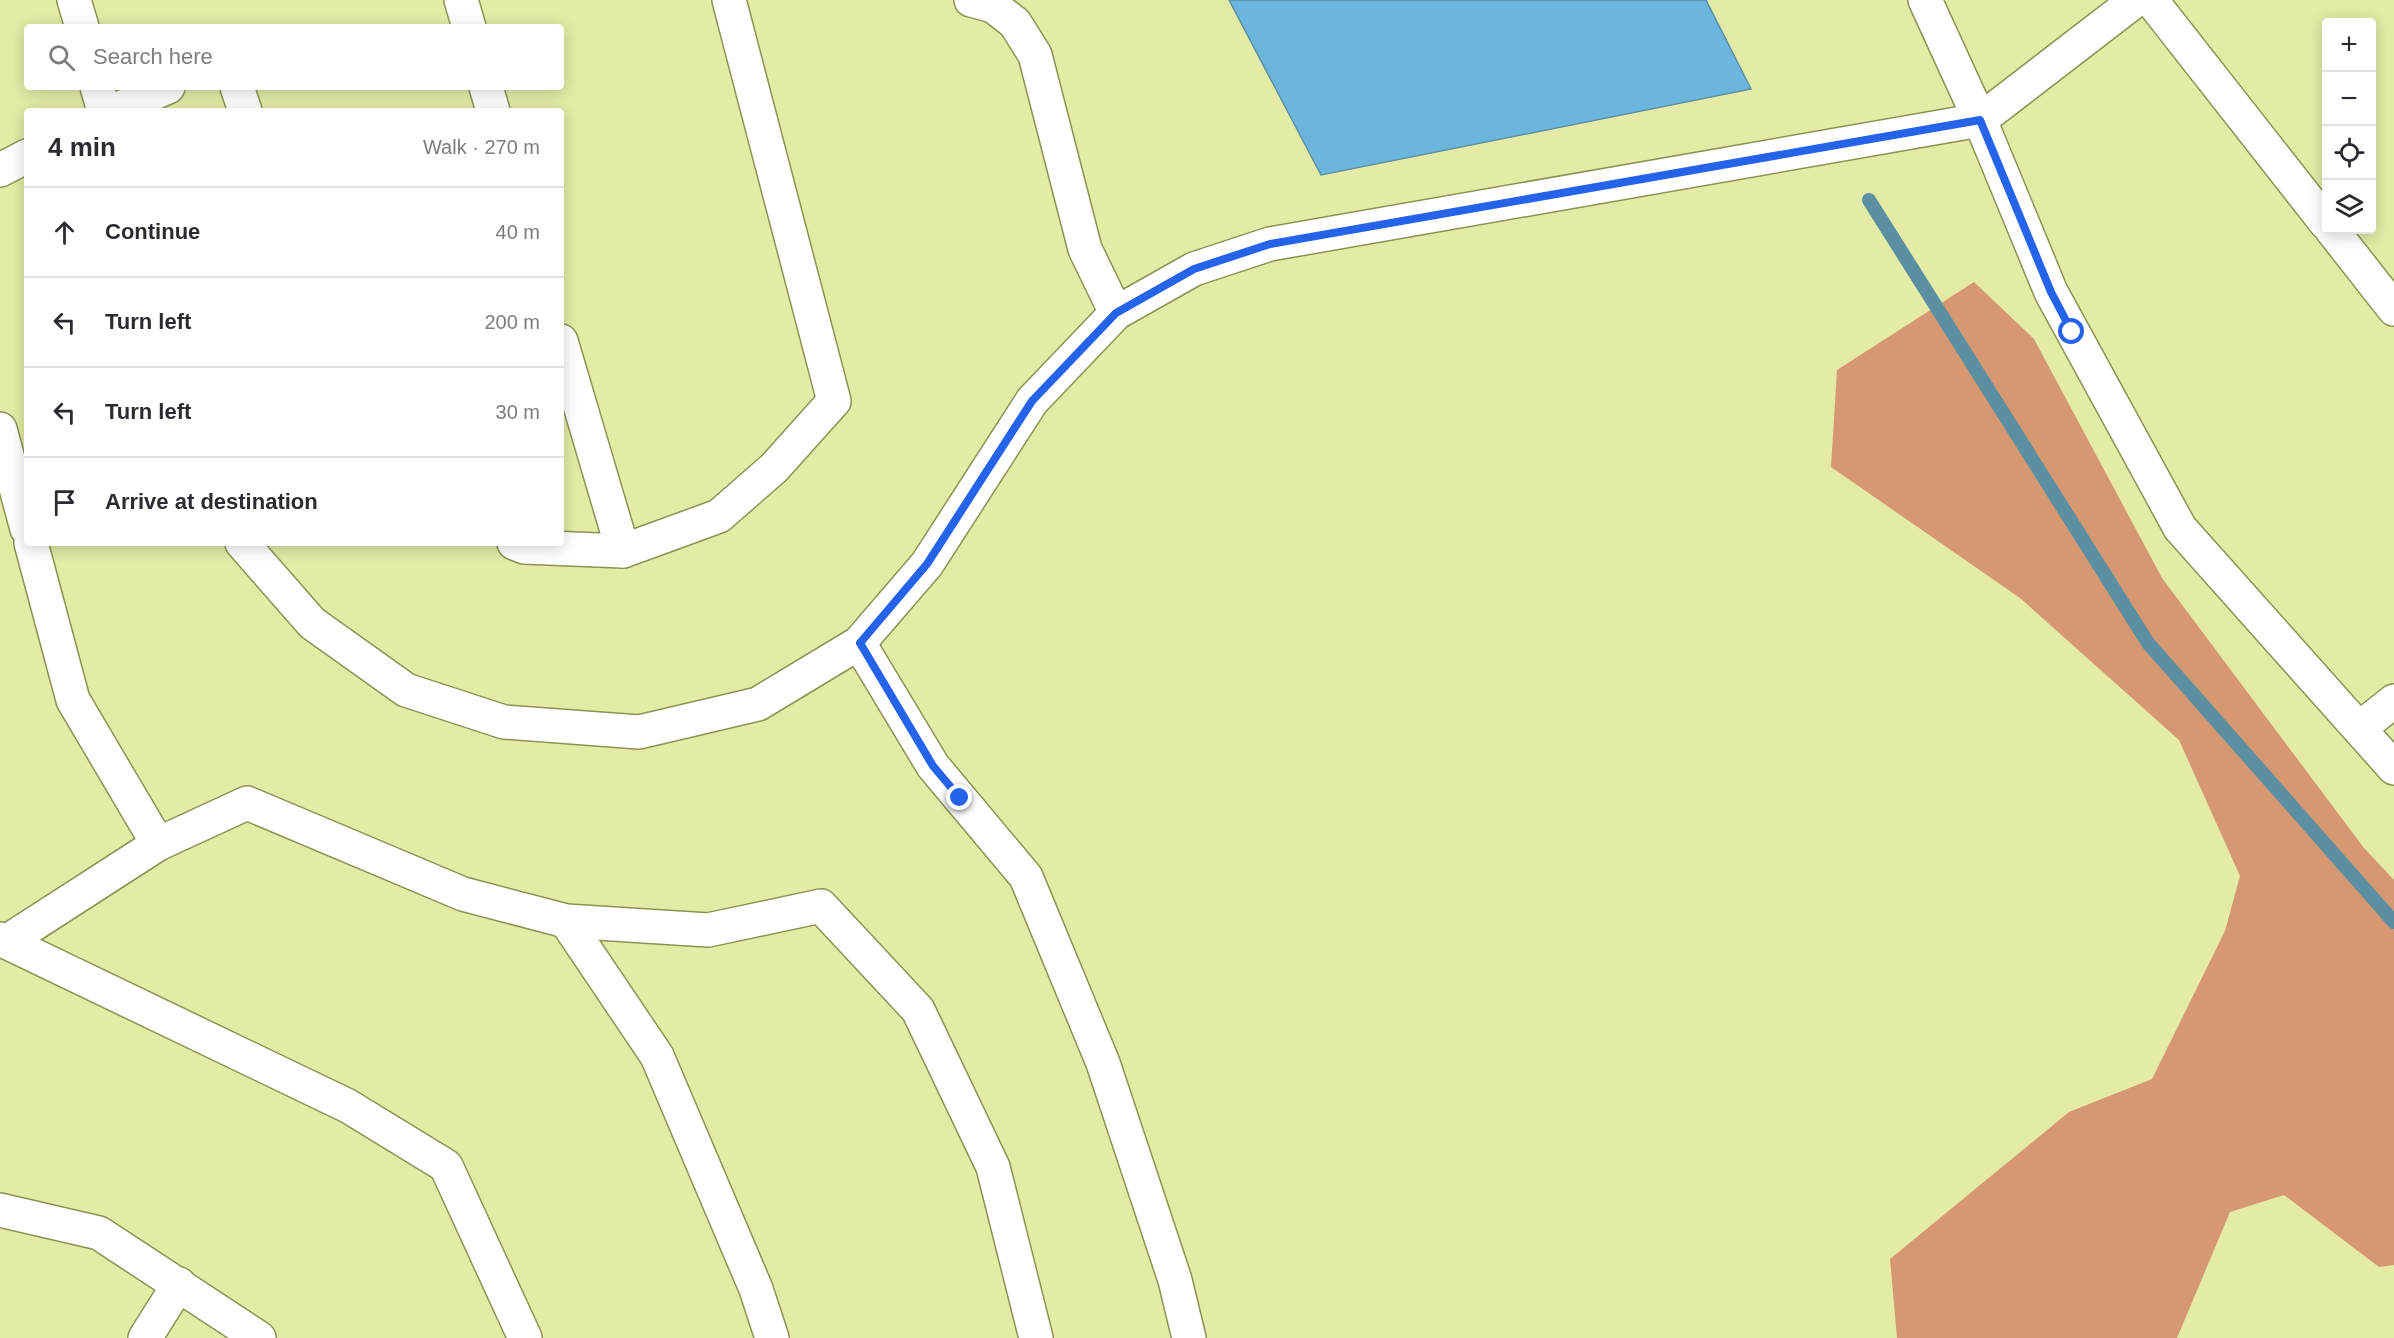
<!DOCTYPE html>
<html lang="en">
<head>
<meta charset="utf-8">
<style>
	body { margin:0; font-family:Helvetica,sans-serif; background:#f7f7f7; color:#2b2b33 }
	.controls { position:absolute; right:18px; top:18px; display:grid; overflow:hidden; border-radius:6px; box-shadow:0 3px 15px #0003 }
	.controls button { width:54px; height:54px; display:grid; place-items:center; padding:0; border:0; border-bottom:2px solid #e1e1e2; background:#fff; color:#2b2b33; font:30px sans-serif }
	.stop { position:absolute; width:18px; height:18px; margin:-14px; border:4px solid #2563eb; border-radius:50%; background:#fff }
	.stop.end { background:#2563eb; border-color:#fff; box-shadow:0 2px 6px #0008 }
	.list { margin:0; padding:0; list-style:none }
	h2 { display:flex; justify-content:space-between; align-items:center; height:78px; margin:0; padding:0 24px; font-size:26px }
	h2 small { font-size:20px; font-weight:400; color:#7c7c81 }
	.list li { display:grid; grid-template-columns:39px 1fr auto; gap:18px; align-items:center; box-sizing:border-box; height:90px; padding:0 24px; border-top:2px solid #e1e1e2 }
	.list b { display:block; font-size:22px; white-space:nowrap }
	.list em { font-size:20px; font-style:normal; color:#7c7c81 }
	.icon { flex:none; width:33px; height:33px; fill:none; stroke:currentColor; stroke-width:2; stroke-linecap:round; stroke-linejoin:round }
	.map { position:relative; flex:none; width:2394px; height:1338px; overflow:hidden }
	.search { position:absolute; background:#fff; box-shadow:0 3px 15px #0003; left:24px; top:24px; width:540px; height:66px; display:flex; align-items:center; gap:15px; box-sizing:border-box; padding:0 21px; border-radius:6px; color:#7c7c81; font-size:22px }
	.panel { position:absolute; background:#fff; box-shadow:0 3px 15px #0003; left:24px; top:108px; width:540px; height:438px; border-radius:6px }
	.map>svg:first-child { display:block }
	.forest { fill:#d69870 }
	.water { fill:#6cb6dd; stroke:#5b90a3; stroke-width:1.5 }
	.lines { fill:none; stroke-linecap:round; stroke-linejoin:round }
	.stream { stroke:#5b90a3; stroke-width:14 }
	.street-casing { stroke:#8c9352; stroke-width:36 }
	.secondary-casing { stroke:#8c9352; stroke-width:36 }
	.street { stroke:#fff; stroke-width:33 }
	.secondary { stroke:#fff; stroke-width:33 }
	.route { stroke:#2563eb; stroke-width:8 }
</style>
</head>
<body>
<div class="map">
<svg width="2394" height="1338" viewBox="0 0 2394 1338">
	<rect width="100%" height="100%" fill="#e3eba6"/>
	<path class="forest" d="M1974,282L2034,339L2162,578L2364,848L2394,880V1265L2379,1267L2284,1195L2230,1212L2177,1338H1897L1890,1259L2069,1112L2152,1079L2225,931L2240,876L2179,740L2020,598L1831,467L1837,370Z"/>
	<path class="water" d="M1229,0H1706L1751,89L1321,175Z"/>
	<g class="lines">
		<path class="stream" d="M1869,200L2148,643L2394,922"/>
		<defs>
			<g id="street">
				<path d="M461,0L469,27"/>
				<path d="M971,0L993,6L1015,23L1035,55L1085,249L1116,313"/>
				<path d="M2151,0L2326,223"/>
				<path d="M237,87L245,111"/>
				<path d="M486,87L493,111"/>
				<path d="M113,111L168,87"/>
				<path d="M1980,120L2136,0"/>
				<path d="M0,170L27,156"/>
				<path d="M2332,230L2394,309"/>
				<path d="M561,341L623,551"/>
				<path d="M0,429L27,529"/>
				<path d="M31,543L73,700L158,844"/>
				<path d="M514,543L524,547L623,551L719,516L774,468L834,401L729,0"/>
				<path d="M859,643L933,766L1026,877L1103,1063L1175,1280L1189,1338"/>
				<path d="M2360,728L2394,701"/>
				<path d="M566,921L657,1056L756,1289L772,1338"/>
				<path d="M0,939L348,1106L446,1166L525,1338"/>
				<path d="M6,942L158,844L247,803L463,894L566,921L708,930L821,906L918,1010L993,1167L1036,1338"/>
				<path d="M0,1210L99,1233L259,1338"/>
				<path d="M145,1338L179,1284"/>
			</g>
			<g id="secondary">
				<path d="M74,0L82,27"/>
				<path d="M1925,0L1980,120L2051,292L2180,528L2394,768"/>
				<path d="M97,87L104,111"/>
				<path d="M242,543L312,623L406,690L504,722L639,732L758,704L859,643L927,564L1032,401L1116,313L1194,269L1270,244L1980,120"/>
			</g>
		</defs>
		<use href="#street" class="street-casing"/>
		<use href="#secondary" class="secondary-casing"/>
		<use href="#street" class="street"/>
		<use href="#secondary" class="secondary"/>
	</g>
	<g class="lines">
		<path class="route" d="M960,798L933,766L860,643L927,564L1032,401L1116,313L1194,269L1270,244L1980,120L2051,292L2072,332"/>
	</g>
</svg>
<div class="controls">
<button>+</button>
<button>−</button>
<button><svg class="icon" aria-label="locate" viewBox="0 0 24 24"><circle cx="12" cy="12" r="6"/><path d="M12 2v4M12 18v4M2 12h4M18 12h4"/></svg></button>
<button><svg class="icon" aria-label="layers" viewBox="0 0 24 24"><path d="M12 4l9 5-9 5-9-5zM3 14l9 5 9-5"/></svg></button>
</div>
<div class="stop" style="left:2072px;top:332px"></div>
<div class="stop end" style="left:960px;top:798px"></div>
<div class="search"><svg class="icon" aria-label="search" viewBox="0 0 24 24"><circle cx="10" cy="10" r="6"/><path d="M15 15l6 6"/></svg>Search here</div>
<section class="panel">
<h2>4 min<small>Walk · 270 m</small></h2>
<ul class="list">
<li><svg class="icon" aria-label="ahead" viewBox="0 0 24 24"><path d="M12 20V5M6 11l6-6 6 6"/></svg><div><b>Continue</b></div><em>40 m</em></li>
<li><svg class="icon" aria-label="left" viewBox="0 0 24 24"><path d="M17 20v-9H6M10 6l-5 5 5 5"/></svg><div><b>Turn left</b></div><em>200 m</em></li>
<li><svg class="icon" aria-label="left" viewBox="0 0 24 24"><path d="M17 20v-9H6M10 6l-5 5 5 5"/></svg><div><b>Turn left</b></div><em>30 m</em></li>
<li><svg class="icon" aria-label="arrive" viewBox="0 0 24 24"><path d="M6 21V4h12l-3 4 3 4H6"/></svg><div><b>Arrive at destination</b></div></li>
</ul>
</section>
</div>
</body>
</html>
